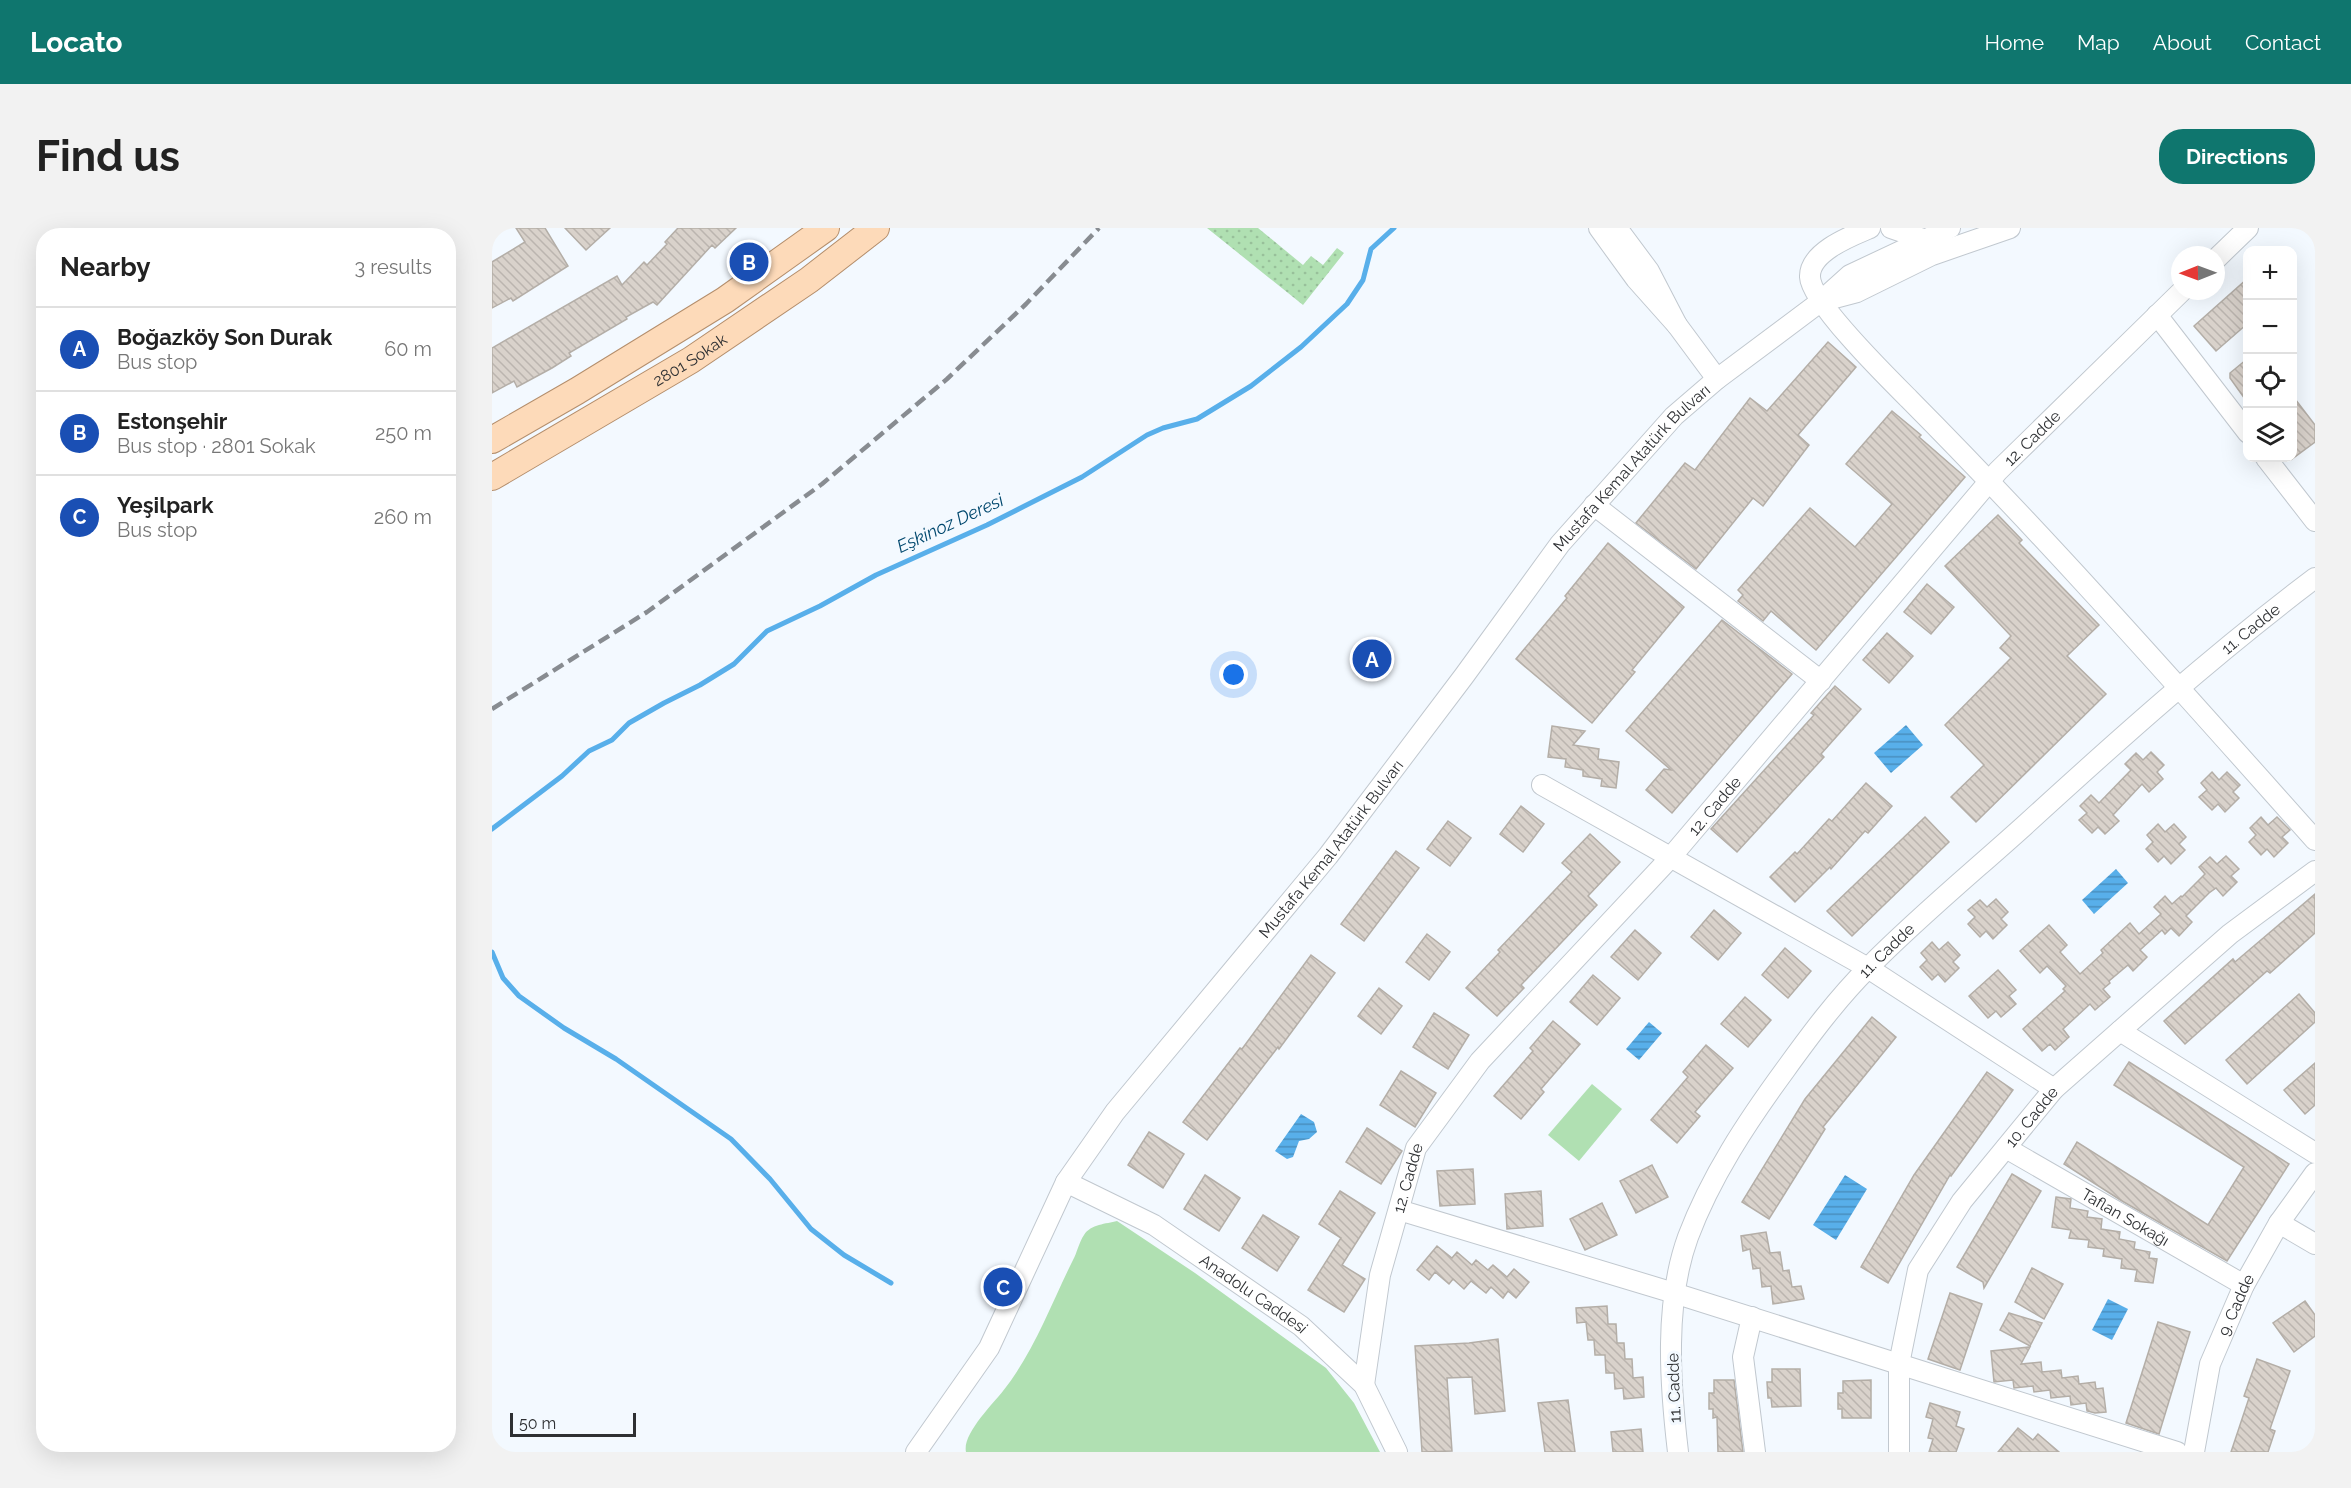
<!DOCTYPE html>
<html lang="en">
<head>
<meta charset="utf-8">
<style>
	body { margin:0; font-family:Raleway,sans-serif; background:#f2f2f2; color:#222 }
	.controls { position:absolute; right:18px; top:18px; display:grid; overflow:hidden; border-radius:12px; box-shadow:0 6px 24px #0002 }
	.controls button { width:54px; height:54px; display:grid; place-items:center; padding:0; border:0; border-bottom:2px solid #e0e0e0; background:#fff; color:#222; font:30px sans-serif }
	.compass { position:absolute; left:1679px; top:18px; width:54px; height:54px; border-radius:50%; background:#fff; box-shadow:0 6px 24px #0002; rotate:269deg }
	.scale { position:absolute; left:18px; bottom:15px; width:126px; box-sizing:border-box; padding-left:6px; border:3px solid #2e3033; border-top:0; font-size:16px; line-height:21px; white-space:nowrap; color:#2e3033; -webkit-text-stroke:4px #f3f9ff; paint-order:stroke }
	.you { position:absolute; left:742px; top:447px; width:21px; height:21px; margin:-15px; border:4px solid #fff; border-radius:50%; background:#1a73e8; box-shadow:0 0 0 9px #1a73e833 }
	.badge { display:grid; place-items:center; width:39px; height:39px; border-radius:50%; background:#0f766e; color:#fff; font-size:20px; font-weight:700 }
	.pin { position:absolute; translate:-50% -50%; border:3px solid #fff; box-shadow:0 2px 6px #0006 }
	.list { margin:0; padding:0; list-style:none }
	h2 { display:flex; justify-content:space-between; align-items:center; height:78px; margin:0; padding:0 24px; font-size:26px }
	h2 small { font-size:20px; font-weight:400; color:#767676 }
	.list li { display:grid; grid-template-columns:39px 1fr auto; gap:18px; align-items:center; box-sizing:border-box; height:84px; padding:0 24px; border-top:2px solid #e0e0e0 }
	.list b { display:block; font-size:22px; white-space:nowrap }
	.list p { margin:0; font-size:20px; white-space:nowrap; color:#767676 }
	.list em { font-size:20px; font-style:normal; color:#767676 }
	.icon { flex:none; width:33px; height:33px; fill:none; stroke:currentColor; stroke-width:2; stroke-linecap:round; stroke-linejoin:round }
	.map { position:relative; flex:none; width:1823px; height:1224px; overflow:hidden; border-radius:24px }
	header { display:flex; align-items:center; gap:36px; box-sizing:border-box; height:84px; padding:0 30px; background:#0f766e; color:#fff }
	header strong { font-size:28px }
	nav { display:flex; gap:33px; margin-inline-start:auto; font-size:21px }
	.intro { display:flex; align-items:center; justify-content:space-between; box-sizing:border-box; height:144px; padding:0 36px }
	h1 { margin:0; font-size:42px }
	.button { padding:15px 27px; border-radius:24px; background:#0f766e; color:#fff; font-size:21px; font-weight:700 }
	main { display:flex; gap:36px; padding:0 36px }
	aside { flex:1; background:#fff; border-radius:24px; box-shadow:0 6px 24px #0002 }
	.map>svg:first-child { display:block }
	.grass { fill:url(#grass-dots) }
	.park { fill:#b0e0b2 }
	.water { fill:url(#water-rules) }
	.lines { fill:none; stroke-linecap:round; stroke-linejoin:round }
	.stream { stroke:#58afea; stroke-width:5 }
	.building { fill:url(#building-back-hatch); stroke:#b4aea7; stroke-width:1.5 }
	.minor-casing { stroke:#c1c8cf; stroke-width:22 }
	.major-casing { stroke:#b48e6c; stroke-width:28 }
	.minor { stroke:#fff; stroke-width:20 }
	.major { stroke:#fddab9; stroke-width:26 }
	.rail { stroke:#888c91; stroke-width:4.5; stroke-dasharray:12 6; stroke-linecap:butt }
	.labels { text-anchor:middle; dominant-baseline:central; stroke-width:6; stroke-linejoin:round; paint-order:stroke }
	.street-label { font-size:16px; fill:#2e3033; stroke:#f3f9ff }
	.water-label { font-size:18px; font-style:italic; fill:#00486e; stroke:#f3f9ff }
</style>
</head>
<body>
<header>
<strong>Locato</strong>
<nav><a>Home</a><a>Map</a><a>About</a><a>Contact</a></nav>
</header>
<div class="intro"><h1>Find us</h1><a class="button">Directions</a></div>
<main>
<aside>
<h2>Nearby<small>3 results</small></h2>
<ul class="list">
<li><span class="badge" style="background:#1a4fb4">A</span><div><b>Boğazköy Son Durak</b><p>Bus stop</p></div><em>60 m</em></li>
<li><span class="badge" style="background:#1a4fb4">B</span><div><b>Estonşehir</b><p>Bus stop · 2801 Sokak</p></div><em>250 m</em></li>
<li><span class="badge" style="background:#1a4fb4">C</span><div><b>Yeşilpark</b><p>Bus stop</p></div><em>260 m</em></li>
</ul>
</aside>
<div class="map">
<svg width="1823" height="1224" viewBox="0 0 1823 1224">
	<defs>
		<pattern id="grass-dots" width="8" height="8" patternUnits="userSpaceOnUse" patternTransform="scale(1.5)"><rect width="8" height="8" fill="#b0e0b2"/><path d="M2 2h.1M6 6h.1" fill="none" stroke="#98c09a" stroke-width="1.8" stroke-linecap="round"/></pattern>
		<pattern id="water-rules" width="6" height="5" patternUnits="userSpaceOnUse" patternTransform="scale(1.5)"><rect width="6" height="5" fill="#58afea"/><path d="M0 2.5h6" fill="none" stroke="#498fbe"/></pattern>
		<pattern id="building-back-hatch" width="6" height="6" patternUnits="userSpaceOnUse" patternTransform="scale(1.5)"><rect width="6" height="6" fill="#d9d2cb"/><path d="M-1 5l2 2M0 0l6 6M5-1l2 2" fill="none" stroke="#bbb5af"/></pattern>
	</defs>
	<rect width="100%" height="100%" fill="#f3f9ff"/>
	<path class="grass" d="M715,0H766L811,37L819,28L831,37L845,20L852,25L811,77Z"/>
	<g class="park">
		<path d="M1100,856L1130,881L1087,933L1056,907Z"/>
		<path d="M625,993L703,1045L834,1140L862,1175L888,1224H474C470,1206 501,1176 511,1163C542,1124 559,1076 581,1032C585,1025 587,1014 592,1007C599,996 614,996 625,993Z"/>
	</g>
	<g class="water">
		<path d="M1414,497L1431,517L1399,545L1382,525Z"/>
		<path d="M1624,641L1636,655L1602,686L1590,672Z"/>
		<path d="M1157,794L1170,805L1147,832L1134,821Z"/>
		<path d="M809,886L822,894L825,904L817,911L807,913L801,929L795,931L783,923Z"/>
		<path d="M1353,947L1375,961L1344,1012L1321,997Z"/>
		<path d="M1616,1071L1636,1081L1620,1112L1600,1102Z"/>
	</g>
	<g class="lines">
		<g class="stream">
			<path d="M0,601L70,548L97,523L120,512L137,495L172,475L208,457L242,436L275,403L328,378L384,347L495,297L590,249L655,207L671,200L705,191L759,158L809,119L855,76L871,52L879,21L902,0"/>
			<path d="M0,724L11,750L27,768L72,800L124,831L239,911L278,951L319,1001L352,1027L399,1055"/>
		</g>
	</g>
	<g class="building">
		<path d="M24,0H53L76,38L21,73L19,70L0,80V34L33,14Z"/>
		<path d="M73,0H118L94,22Z"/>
		<path d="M186,0H244L223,20L220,17L165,77L161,74L134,89L135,91L77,125L79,128L60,140L25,159L22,153L0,165V120L125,48L130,57L152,34L155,37L175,16L173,14Z"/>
		<path d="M1755,51V96L1724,123L1702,98Z"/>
		<path d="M1336,114L1364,139L1306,207L1317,217L1271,278L1261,270L1204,341L1144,295L1193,235L1203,242L1258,170L1275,183Z"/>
		<path d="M1755,131V174L1738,150V145Z"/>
		<path d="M1800,167L1823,197V214L1800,231Z"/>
		<path d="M1400,183L1429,207L1427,209L1473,249L1324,422L1279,383L1271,393L1246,373L1251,367L1246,362L1318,280L1363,319L1400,276L1354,236Z"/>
		<path d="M1506,287L1530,312L1527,315L1607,397L1575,428L1614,466L1484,594L1459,569L1492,537L1453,497L1519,430L1508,420L1519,408L1453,338Z"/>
		<path d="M1116,315L1192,379L1140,442L1143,444L1100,495L1024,431L1075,370L1073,368Z"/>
		<path d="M1435,356L1462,379L1439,406L1412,384Z"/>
		<path d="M1230,392L1300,446L1180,585L1154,562L1172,541L1179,542L1134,503Z"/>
		<path d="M1395,405L1421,428L1397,455L1371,432Z"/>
		<path d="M1343,458L1369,481L1329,526L1332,529L1245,624L1219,601L1322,487L1319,485Z"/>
		<path d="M1060,498L1093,503L1081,517L1107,521L1106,531L1127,534L1124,560L1109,558L1110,551L1091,548V542L1073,539L1074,531L1056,529Z"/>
		<path d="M1659,524L1672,537L1665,544L1671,551L1657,564L1650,556L1621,587L1627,593L1613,606L1606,599L1600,605L1587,592L1595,585L1588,578L1599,567L1607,575L1639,542L1633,536L1644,525L1651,532Z"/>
		<path d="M1720,544L1727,552L1735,544L1748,557L1741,564L1747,570L1733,584L1726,576L1720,582L1707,569L1715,562L1709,555Z"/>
		<path d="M1374,555L1400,578L1376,605L1373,603L1339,641L1338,639L1303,674L1278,649L1303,624L1305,626L1337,591L1340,593Z"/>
		<path d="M1029,578L1052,596L1031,624L1008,606Z"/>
		<path d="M1433,589L1457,614L1360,708L1335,683Z"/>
		<path d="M1769,589L1776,597L1785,589L1798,602L1790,609L1796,615L1782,629L1775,621L1769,627L1757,614L1764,607L1758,600Z"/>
		<path d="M956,593L979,610L958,638L935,621Z"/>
		<path d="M1666,596L1673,604L1682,596L1694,609L1687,616L1693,622L1679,636L1672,628L1666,634L1654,621L1661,614L1655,607Z"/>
		<path d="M1098,606L1128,634L1096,668L1105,677L1029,757L1032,760L1005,788L974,760L1008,724L1006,722L1080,644L1070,635Z"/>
		<path d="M904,623L927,640L872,713L849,696Z"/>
		<path d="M1734,628L1747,641L1739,648L1745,654L1731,668L1724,660L1717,665L1694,688L1700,694L1687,708L1679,700L1673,706L1670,702L1648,722L1655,729L1641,743L1636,737L1617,753L1618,755L1611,761L1618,769L1603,782L1598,776L1571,801L1577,809L1563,822L1558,816L1550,823L1531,801L1573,763L1571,761L1574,758L1555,738L1548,745L1528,723L1557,697L1575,717L1568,724L1588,746L1611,725L1609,722L1638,695L1647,706L1669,686L1662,679L1673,668L1680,676L1689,668L1690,669L1713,646L1707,639L1718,629L1725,636Z"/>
		<path d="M1823,666V705L1778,745L1775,743L1693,816L1672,793L1741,731L1743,734Z"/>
		<path d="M1504,671L1516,684L1509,691L1515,697L1501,711L1494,703L1488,709L1476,696L1483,689L1476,682L1488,672L1495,679Z"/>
		<path d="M1222,682L1249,705L1226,732L1199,709Z"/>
		<path d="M1143,702L1169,725L1146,752L1119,729Z"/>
		<path d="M935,706L958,724L937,752L914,734Z"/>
		<path d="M1440,714L1447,722L1456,714L1468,727L1461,734L1467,740L1453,754L1446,746L1440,752L1428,739L1435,732L1429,725Z"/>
		<path d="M1293,720L1319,743L1296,770L1270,747Z"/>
		<path d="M819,727L843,745L787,821L786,819L715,912L691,894L748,820L750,821Z"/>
		<path d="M1506,742L1524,762L1517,768L1524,776L1509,789L1504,783L1496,790L1477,768Z"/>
		<path d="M1101,747L1128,770L1105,797L1078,774Z"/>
		<path d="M887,760L910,778L889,806L866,788Z"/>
		<path d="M1807,766L1823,785V794L1755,856L1734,832Z"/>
		<path d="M1253,769L1279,792L1256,819L1229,796Z"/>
		<path d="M942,785L977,807L956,841L921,819Z"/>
		<path d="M1380,789L1404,809L1331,899L1333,901L1277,991L1250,974L1313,871Z"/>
		<path d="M1061,793L1088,816L1049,861L1052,864L1029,891L1002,868L1041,823L1038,820Z"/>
		<path d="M1214,817L1241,840L1203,884L1208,888L1185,915L1159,892L1196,849L1191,844Z"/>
		<path d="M1637,834L1797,936L1735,1033L1630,973L1572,936L1585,914L1716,997L1752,939L1622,857Z"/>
		<path d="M1823,835V877L1813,886L1792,862Z"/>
		<path d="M909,843L944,865L923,899L888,877Z"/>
		<path d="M1495,844L1521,862L1459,948L1458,947L1396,1055L1369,1039L1422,947Z"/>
		<path d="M875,900L910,923L889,956L854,934Z"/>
		<path d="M657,904L692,926L671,960L636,937Z"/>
		<path d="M1160,937L1176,969L1144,985L1128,953Z"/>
		<path d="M981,941L983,976L948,978L945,943Z"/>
		<path d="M1520,946L1549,963L1492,1060L1491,1054L1465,1039Z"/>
		<path d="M713,947L748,970L727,1003L692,981Z"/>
		<path d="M848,963L883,985L850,1037L873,1051L852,1084L816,1062L849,1010L827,996Z"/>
		<path d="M1049,963L1051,998L1015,1001L1013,966Z"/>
		<path d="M1564,969L1579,971L1578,980L1596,983L1595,989L1610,991L1609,1001L1628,1004L1627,1011L1643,1014L1642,1021L1658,1024L1657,1030L1665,1031L1661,1055L1643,1053L1645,1042L1629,1040L1630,1031L1611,1028L1612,1021L1596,1019L1597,1012L1577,1010L1579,1002L1560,999Z"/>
		<path d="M1110,975L1125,1007L1093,1022L1078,991Z"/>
		<path d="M771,987L807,1009L785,1043L750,1020Z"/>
		<path d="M1274,1004L1278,1025L1288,1024L1291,1043L1297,1042L1300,1059L1309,1058L1312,1071L1281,1076L1279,1058L1270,1059L1268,1040L1261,1041L1258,1021L1251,1023L1249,1008Z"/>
		<path d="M945,1018L960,1030L965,1024L980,1037L984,1032L996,1042L1001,1037L1015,1049L1022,1041L1037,1054L1024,1070L1016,1063L1011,1070L999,1059L994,1065L979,1053L972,1061L961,1051L957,1056L943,1044L937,1052L925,1042Z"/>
		<path d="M1540,1040L1571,1056L1552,1091L1523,1074Z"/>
		<path d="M1458,1065L1490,1076L1468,1142L1436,1131Z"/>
		<path d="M1813,1073L1823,1087V1108L1802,1124L1781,1095Z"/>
		<path d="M1115,1078L1116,1096H1124L1125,1115H1132L1133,1131H1140L1141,1150L1151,1149L1152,1169L1132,1171L1131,1160L1123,1161L1122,1145H1114L1113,1127H1103L1102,1112H1096L1094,1094L1085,1095L1084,1080Z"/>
		<path d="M1517,1085L1550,1095L1538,1118L1508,1102Z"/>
		<path d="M1666,1094L1698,1104L1667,1206L1634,1195Z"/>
		<path d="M1006,1111L1013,1183L983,1186L980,1149L955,1150L960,1223L930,1224L923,1118L977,1115Z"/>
		<path d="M1538,1119L1529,1136L1549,1134L1550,1144L1569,1142L1570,1150L1586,1148L1587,1156L1603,1154L1604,1161L1611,1160L1614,1184L1603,1185L1595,1183L1594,1175L1579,1177L1578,1168L1559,1170L1558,1162L1542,1164L1541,1158L1522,1160L1521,1152L1502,1154L1499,1123Z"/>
		<path d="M1765,1131L1798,1143L1778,1201L1783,1203L1776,1224H1739L1757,1170L1752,1168Z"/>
		<path d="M1280,1141H1308L1309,1178L1280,1179L1279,1170H1276L1275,1154H1280Z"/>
		<path d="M1222,1152H1242L1251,1224H1226L1225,1189L1221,1190V1181H1217V1165H1222Z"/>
		<path d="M1379,1152V1190H1350V1181H1346V1165H1351V1153Z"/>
		<path d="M1076,1172L1083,1224H1053L1046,1175Z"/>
		<path d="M1438,1175L1468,1184L1464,1198L1472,1201L1464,1224H1437L1441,1211L1436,1210L1441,1191L1434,1189Z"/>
		<path d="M1526,1200L1541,1212L1546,1206L1567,1224H1506Z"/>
		<path d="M1149,1201L1151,1224H1121L1119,1204Z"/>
	</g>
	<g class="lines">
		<defs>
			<g id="minor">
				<path d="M1107,0L1144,51L1185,97L1157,43L1125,0"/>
				<path d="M1378,0C1359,8 1317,24 1318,49C1319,74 1397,151 1417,171C1558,313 1690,463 1823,612"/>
				<path d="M1399,0L1431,11"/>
				<path d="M1724,31L1756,0"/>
				<path d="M1331,73L1365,64L1440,27L1518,0"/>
				<path d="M1665,87L1756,205"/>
				<path d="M1185,97L1225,151"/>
				<path d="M1774,230L1823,293"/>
				<path d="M1102,277L1329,453"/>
				<path d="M1050,557L1376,740L1562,861"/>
				<path d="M1628,803L1823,925"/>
				<path id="s1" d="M1514,920L1752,1057"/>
				<path id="s2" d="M574,954L662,997L809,1098L872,1157L905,1224"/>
				<path d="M907,982L1182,1065L1685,1224"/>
				<path d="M1787,995L1823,1016"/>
				<path d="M1260,1089L1251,1129L1263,1224"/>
				<path id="s3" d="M872,1157L888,1047L924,920L988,833L1179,629L1506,243L1690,63"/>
				<path id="s4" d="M424,1224L497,1120L574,954L623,884L836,628L972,448L1068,316L1182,188L1225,151L1328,74L1358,47L1458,0"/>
				<path id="s5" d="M1186,1224C1178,1156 1172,1075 1196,1009C1219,948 1255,894 1293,842C1319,806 1345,771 1376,740C1424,691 1481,644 1532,598C1626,512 1721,427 1823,350"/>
				<path id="s6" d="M1407,1224V1136L1426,1042L1470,973L1562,861L1738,706L1823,643"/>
				<path id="s7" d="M1702,1224L1718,1136L1752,1057L1787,995L1823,945"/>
			</g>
			<g id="major">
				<path d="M0,212L85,163L233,72L334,0"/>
				<path id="s8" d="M0,249L199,132L317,52L384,0"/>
			</g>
		</defs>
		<use href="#minor" class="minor-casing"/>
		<use href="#major" class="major-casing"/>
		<use href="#minor" class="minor"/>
		<use href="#major" class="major"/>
		<path class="rail" d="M0,481L155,384L330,256L455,151L534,76L607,0"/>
	</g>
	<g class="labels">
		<g class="street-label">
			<text stroke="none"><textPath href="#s8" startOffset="230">2801 Sokak</textPath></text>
			<text stroke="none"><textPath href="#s3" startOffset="1184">12. Cadde</textPath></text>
			<text stroke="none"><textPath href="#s4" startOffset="1222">Mustafa Kemal Atatürk Bulvarı</textPath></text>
			<text stroke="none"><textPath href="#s5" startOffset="1054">11. Cadde</textPath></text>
			<text stroke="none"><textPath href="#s3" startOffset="698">12. Cadde</textPath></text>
			<text stroke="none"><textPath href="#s4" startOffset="736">Mustafa Kemal Atatürk Bulvarı</textPath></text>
			<text stroke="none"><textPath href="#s5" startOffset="568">11. Cadde</textPath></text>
			<text stroke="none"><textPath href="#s6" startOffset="375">10. Cadde</textPath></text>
			<text stroke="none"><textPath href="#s3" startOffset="212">12. Cadde</textPath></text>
			<text stroke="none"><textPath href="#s1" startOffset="138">Taflan Sokağı</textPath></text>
			<text stroke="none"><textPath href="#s2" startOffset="219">Anadolu Caddesi</textPath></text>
			<text stroke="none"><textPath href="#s7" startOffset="154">9. Cadde</textPath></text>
			<text transform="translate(1182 1160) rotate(-92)">11. Cadde</text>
		</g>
		<g class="water-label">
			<text transform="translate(458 295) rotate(-25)">Eşkinoz Deresi</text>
		</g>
	</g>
</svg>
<div class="controls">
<button>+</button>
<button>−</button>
<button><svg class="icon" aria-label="locate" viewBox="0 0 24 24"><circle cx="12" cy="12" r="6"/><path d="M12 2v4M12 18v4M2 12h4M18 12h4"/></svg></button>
<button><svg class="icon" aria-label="layers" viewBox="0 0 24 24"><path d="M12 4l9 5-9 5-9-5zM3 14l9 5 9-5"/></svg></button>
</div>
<svg class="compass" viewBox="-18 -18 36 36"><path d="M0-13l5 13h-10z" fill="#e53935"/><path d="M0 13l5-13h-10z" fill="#767676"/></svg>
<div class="scale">50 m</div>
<div class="you"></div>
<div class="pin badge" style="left:880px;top:431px;background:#1a4fb4">A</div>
<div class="pin badge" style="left:257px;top:34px;background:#1a4fb4">B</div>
<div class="pin badge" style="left:511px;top:1059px;background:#1a4fb4">C</div>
</div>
</main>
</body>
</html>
